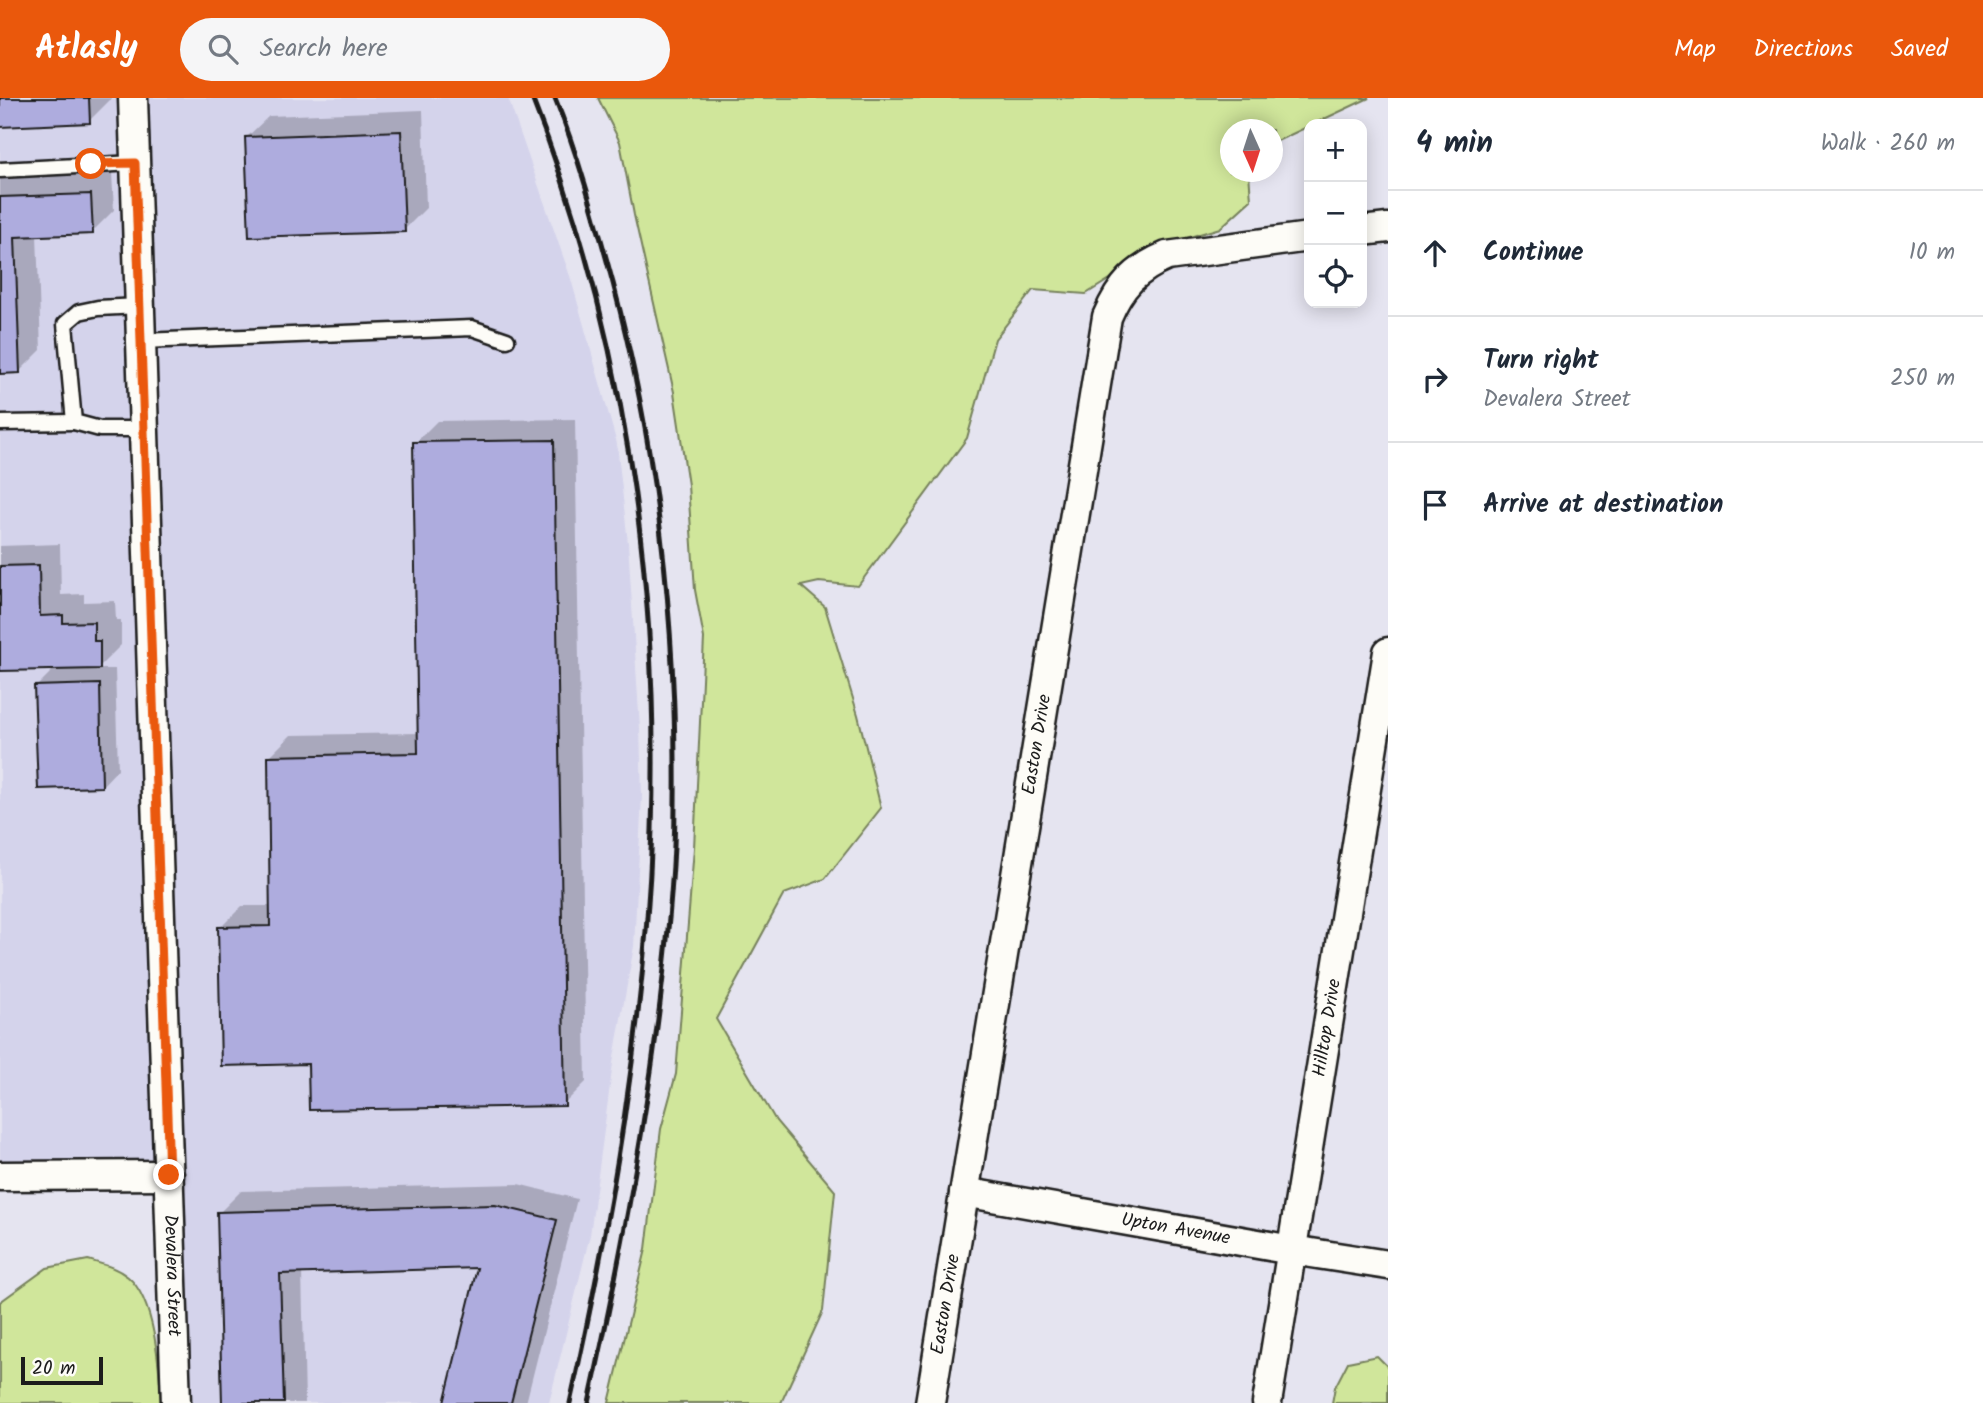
<!DOCTYPE html>
<html lang="en">
<head>
<meta charset="utf-8">
<style>
	body { margin:0; font-family:Kalam,sans-serif; background:#f6f6f7; color:#1f2937 }
	.controls { position:absolute; right:21px; top:21px; display:grid; overflow:hidden; border-radius:14px; box-shadow:0 4px 18px #0003 }
	.controls button { width:63px; height:63px; display:grid; place-items:center; padding:0; border:0; border-bottom:2px solid #e0e1e3; background:#fff; color:#1f2937; font:35px sans-serif }
	.compass { position:absolute; left:1220px; top:21px; width:63px; height:63px; border-radius:50%; background:#fff; box-shadow:0 4px 18px #0003; rotate:177deg }
	.scale { position:absolute; left:21px; bottom:18px; width:82px; box-sizing:border-box; padding-left:7px; border:4px solid #1c1c1c; border-top:0; font-size:19px; line-height:24px; white-space:nowrap; color:#1c1c1c; -webkit-text-stroke:5px #fdfcf7; paint-order:stroke }
	.stop { position:absolute; width:21px; height:21px; margin:-16px; border:5px solid #ea580c; border-radius:50%; background:#fff }
	.stop.end { background:#ea580c; border-color:#fff; box-shadow:0 2px 7px #0008 }
	.list { margin:0; padding:0; list-style:none }
	h2 { display:flex; justify-content:space-between; align-items:center; height:91px; margin:0; padding:0 28px; font-size:30px }
	h2 small { font-size:23px; font-weight:400; color:#747a83 }
	.list li { display:grid; grid-template-columns:46px 1fr auto; gap:21px; align-items:center; box-sizing:border-box; height:126px; padding:0 28px; border-top:2px solid #e0e1e3 }
	.list b { display:block; font-size:26px; white-space:nowrap }
	.list p { margin:0; font-size:23px; white-space:nowrap; color:#747a83 }
	.list em { font-size:23px; font-style:normal; color:#747a83 }
	.icon { flex:none; width:38px; height:38px; fill:none; stroke:currentColor; stroke-width:2; stroke-linecap:round; stroke-linejoin:round }
	.map { position:relative; flex:none; width:1388px; height:1305px; overflow:hidden }
	header { display:flex; align-items:center; gap:42px; box-sizing:border-box; height:98px; padding:0 35px; background:#ea580c; color:#fff }
	header strong { font-size:33px }
	nav { display:flex; gap:38px; margin-inline-start:auto; font-size:24px }
	.search { width:490px; height:63px; background:#f6f6f7; display:flex; align-items:center; gap:18px; box-sizing:border-box; padding:0 24px; border-radius:38px; color:#747a83; font-size:26px }
	main { display:flex }
	aside { flex:1; background:#fff }
	.map>svg:first-child { display:block }
	.built { fill:#d4d3eb }
	.green { fill:#d0e69b; stroke:#76815c; stroke-width:2 }
	.shadow { fill:#0003 }
	.building { fill:#aeacde; stroke:#1c1c1c; stroke-width:2 }
	.lines { fill:none; stroke-linecap:round; stroke-linejoin:round }
	.lane-casing { stroke:#1c1c1c; stroke-width:19 }
	.street-casing { stroke:#1c1c1c; stroke-width:33 }
	.lane { stroke:#fdfcf7; stroke-width:14 }
	.street { stroke:#fdfcf7; stroke-width:28 }
	.rail { stroke:#1c1c1c; stroke-width:5 }
	.route { stroke:#ea580c; stroke-width:9 }
	.labels { text-anchor:middle; dominant-baseline:central; stroke-width:6; stroke-linejoin:round; paint-order:stroke }
	.street-label { font-size:19px; fill:#1c1c1c; stroke:#fdfcf7 }
</style>
</head>
<body>
<header>
<strong>Atlasly</strong>
<div class="search"><svg class="icon" aria-label="search" viewBox="0 0 24 24"><circle cx="10" cy="10" r="6"/><path d="M15 15l6 6"/></svg>Search here</div>
<nav><a>Map</a><a>Directions</a><a>Saved</a></nav>
</header>
<main>
<div class="map">
<svg width="1388" height="1305" viewBox="0 0 1388 1305">
	<rect width="100%" height="100%" fill="#e5e4f0"/>
	<filter id="ink" filterUnits="userSpaceOnUse"><feTurbulence type="fractalNoise" baseFrequency=".0143" numOctaves="2"/><feDisplacementMap in="SourceGraphic" scale="14" xChannelSelector="R" yChannelSelector="G"/><feConvolveMatrix kernelMatrix="1 2 1 2 8 2 1 2 1" color-interpolation-filters="sRGB"/></filter>
	<g filter="url(#ink)">
		<path class="built" d="M0,0H508L571,181L617,346L628,445L640,631L642,698L634,848L613,965L590,1137L549,1305H176L169,1077L0,1078Z"/>
		<g class="green">
			<path d="M598,0H1369L1273,45L1272,32H1230V74H1249L1251,102L1220,130L1166,146L1086,196L1033,192L995,241L967,340L858,488L819,484L801,488L825,509L858,617L881,710L825,781L784,796L716,921L776,1023L835,1093L823,1213L781,1305H609L646,1151L661,1031L676,976L694,750L704,540L695,492L688,387L674,294L634,117L620,44Z"/>
			<path d="M88,1162C102,1166 116,1169 128,1179C155,1201 160,1272 161,1305H0V1204L47,1170Z"/>
			<path d="M1377,1258L1388,1269V1305H1332L1335,1289L1348,1264Z"/>
		</g>
		<g class="shadow">
			<path d="M0,0H111V1L89,23L0,27Z"/>
			<path d="M423,12L426,110L404,132L247,39L269,18Z"/>
			<path d="M112,75L114,112L92,134L37,136L41,252L19,274H0V79Z"/>
			<path d="M575,321L586,984L564,1006L310,964L220,830L242,808H272L269,659L291,637L420,635L415,345L437,323Z"/>
			<path d="M60,446L61,497L84,496V504L115,503L116,522H121V547L97,571H115L118,671L102,688L36,589L55,570L0,572V448Z"/>
			<path d="M518,1086L577,1101L526,1305H446L480,1169L302,1173L305,1305H224L219,1115L241,1093Z"/>
		</g>
		<g class="building">
			<path d="M0,0H89L90,25L0,29Z"/>
			<path d="M401,33L405,134L249,139L245,39Z"/>
			<path d="M91,96L93,136L15,139L20,275L0,276V99Z"/>
			<path d="M554,342L565,1008L309,1012L308,966L221,968L218,829L270,828L268,658L418,655L413,344Z"/>
			<path d="M39,467L40,518L63,517V525L94,524V543H100V571L0,573V468Z"/>
			<path d="M100,586L102,689L38,691L34,588Z"/>
			<path d="M495,1107L557,1122L511,1305H444L477,1170L280,1176L284,1305H222L217,1114Z"/>
		</g>
		<g class="lines">
			<defs>
				<g id="lane">
					<path d="M0,72L135,65"/>
					<path d="M140,208L98,210L79,214L65,226L74,324L100,331H144"/>
					<path d="M141,243L472,230L507,242"/>
					<path d="M0,325L74,324"/>
				</g>
				<g id="street">
					<path id="s1" d="M133,0L176,1305"/>
					<path d="M1362,133L1388,130"/>
					<path d="M0,1078L169,1077"/>
					<path id="s2" d="M964,1094L1292,1152L1388,1167"/>
					<path id="s3" d="M930,1305L1107,219C1120,188 1136,171 1167,158L1309,139"/>
					<path id="s4" d="M1267,1305L1388,554"/>
				</g>
			</defs>
			<use href="#lane" class="lane-casing"/>
			<use href="#street" class="street-casing"/>
			<use href="#lane" class="lane"/>
			<use href="#street" class="street"/>
			<g class="rail">
				<path d="M532,0C624,232 660,483 652,732C645,925 612,1117 570,1305"/>
				<path d="M555,0C579,59 596,123 613,185C658,355 677,529 675,706C675,772 668,839 660,905C644,1040 618,1173 589,1305"/>
			</g>
		</g>
	</g>
	<g class="lines" filter="url(#ink)">
		<path class="route" d="M91,66L135,65L169,1077"/>
	</g>
	<g class="labels">
		<g class="street-label">
			<text stroke="none"><textPath href="#s3" startOffset="667">Easton Drive</textPath></text>
			<text stroke="none"><textPath href="#s4" startOffset="380">Hilltop Drive</textPath></text>
			<text stroke="none"><textPath href="#s2" startOffset="215">Upton Avenue</textPath></text>
			<text stroke="none"><textPath href="#s1" startOffset="1178">Devalera Street</textPath></text>
			<text stroke="none"><textPath href="#s3" startOffset="100">Easton Drive</textPath></text>
		</g>
	</g>
</svg>
<div class="controls">
<button>+</button>
<button>−</button>
<button><svg class="icon" aria-label="locate" viewBox="0 0 24 24"><circle cx="12" cy="12" r="6"/><path d="M12 2v4M12 18v4M2 12h4M18 12h4"/></svg></button>
</div>
<svg class="compass" viewBox="-18 -18 36 36"><path d="M0-13l5 13h-10z" fill="#e53935"/><path d="M0 13l5-13h-10z" fill="#747a83"/></svg>
<div class="scale">20 m</div>
<div class="stop" style="left:91px;top:66px"></div>
<div class="stop end" style="left:169px;top:1077px"></div>
</div>
<aside>
<h2>4 min<small>Walk · 260 m</small></h2>
<ul class="list">
<li><svg class="icon" aria-label="ahead" viewBox="0 0 24 24"><path d="M12 20V5M6 11l6-6 6 6"/></svg><div><b>Continue</b></div><em>10 m</em></li>
<li><svg class="icon" aria-label="right" viewBox="0 0 24 24"><path d="M7 20v-9h11M14 6l5 5-5 5"/></svg><div><b>Turn right</b><p>Devalera Street</p></div><em>250 m</em></li>
<li><svg class="icon" aria-label="arrive" viewBox="0 0 24 24"><path d="M6 21V4h12l-3 4 3 4H6"/></svg><div><b>Arrive at destination</b></div></li>
</ul>
</aside>
</main>
</body>
</html>
